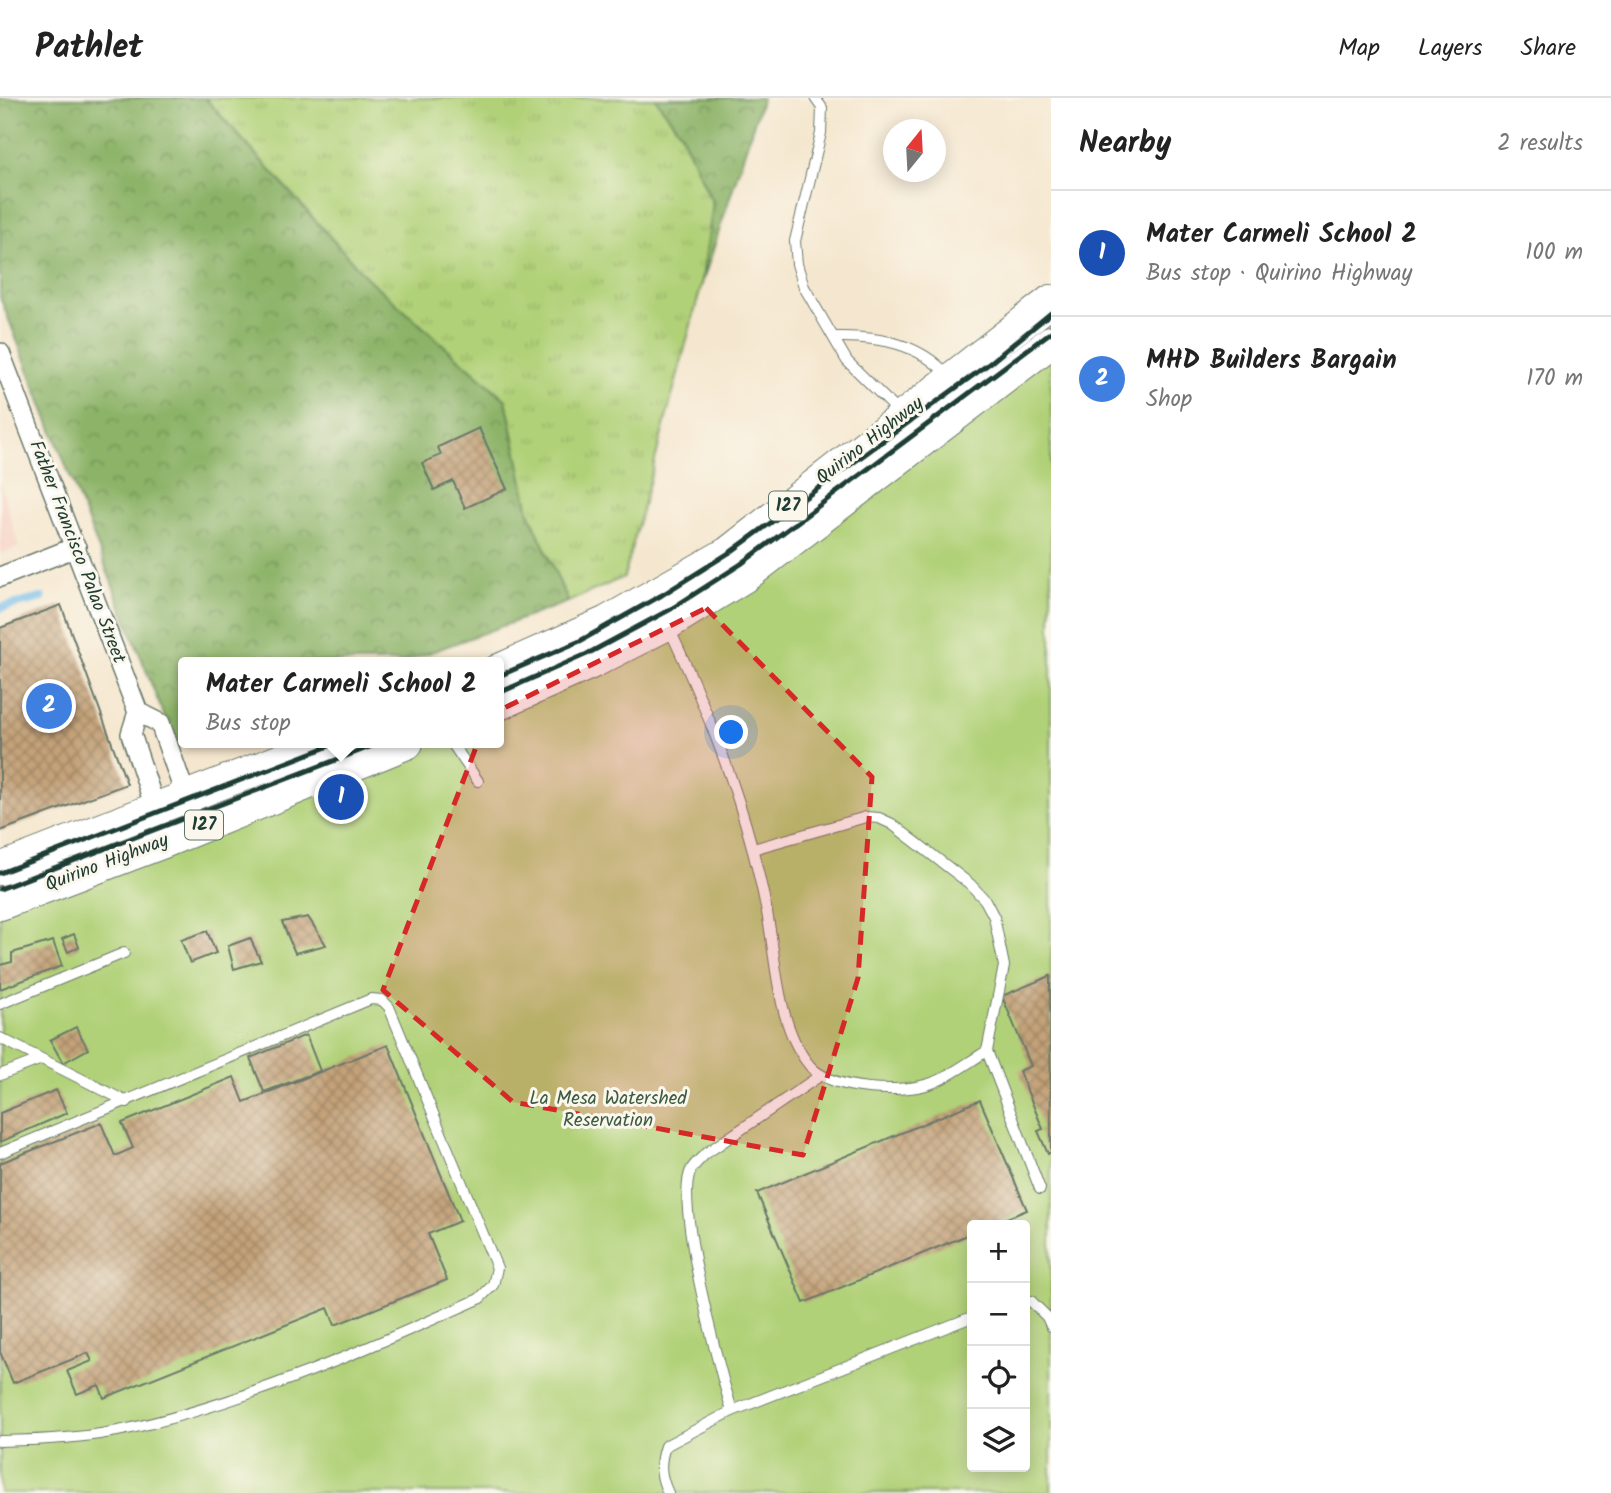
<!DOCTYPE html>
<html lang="en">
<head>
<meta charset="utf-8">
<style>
	body { margin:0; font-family:Kalam,sans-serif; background:#f2f2f2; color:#222 }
	.controls { position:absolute; right:21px; bottom:21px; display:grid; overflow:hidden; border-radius:7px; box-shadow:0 4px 18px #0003 }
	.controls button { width:63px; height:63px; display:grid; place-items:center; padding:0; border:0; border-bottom:2px solid #e0e0e0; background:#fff; color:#222; font:35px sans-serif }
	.compass { position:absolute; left:883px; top:21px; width:63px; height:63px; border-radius:50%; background:#fff; box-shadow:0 4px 18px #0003; rotate:18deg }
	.you { position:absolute; left:732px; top:635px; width:24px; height:24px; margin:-18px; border:5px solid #fff; border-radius:50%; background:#1a73e8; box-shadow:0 0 0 10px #1a73e833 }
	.badge { display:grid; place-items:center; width:46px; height:46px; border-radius:50%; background:#c8321e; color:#fff; font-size:23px; font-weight:700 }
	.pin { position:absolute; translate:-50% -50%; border:4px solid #fff; box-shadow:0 2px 7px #0006 }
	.popup { position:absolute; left:178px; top:559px; width:326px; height:91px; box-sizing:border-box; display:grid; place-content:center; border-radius:7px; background:#fff; filter:drop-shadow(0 2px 5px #0005); font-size:23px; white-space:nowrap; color:#767676 }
	.popup b { font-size:26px; color:#222 }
	.popup::after { content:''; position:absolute; left:50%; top:100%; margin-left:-14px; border:14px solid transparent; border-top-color:#fff }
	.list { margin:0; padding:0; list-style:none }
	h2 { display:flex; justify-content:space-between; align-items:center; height:91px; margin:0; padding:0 28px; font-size:30px }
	h2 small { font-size:23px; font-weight:400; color:#767676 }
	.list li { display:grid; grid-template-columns:46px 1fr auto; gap:21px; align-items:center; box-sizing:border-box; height:126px; padding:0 28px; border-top:2px solid #e0e0e0 }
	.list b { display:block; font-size:26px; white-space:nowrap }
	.list p { margin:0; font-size:23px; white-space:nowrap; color:#767676 }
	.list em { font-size:23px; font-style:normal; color:#767676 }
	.icon { flex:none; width:38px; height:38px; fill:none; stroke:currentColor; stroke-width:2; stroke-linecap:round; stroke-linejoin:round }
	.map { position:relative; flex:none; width:1051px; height:1395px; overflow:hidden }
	header { display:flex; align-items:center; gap:42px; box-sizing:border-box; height:98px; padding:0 35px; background:#fff; border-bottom:2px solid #e0e0e0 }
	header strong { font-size:33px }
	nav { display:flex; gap:38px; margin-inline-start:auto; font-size:24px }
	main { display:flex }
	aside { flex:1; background:#fff }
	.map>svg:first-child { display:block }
	.built { fill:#f6d2c3 }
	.grass { fill:url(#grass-tufts); stroke:#688756; stroke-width:2 }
	.forest { fill:url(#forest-crowns); stroke:#56784e; stroke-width:2 }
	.green { fill:#b1d178; stroke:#688756; stroke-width:2; fill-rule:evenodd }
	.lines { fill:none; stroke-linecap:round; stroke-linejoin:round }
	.stream { stroke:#70bbe9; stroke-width:8 }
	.building { fill:url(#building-cross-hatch) }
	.lane-casing { stroke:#6a786a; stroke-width:12 }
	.street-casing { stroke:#6a786a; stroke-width:22 }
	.primary-casing { stroke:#6a786a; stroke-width:34 }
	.lane { stroke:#fff; stroke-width:10 }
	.street { stroke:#fff; stroke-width:19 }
	.primary { stroke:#fff; stroke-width:32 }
	.rail { stroke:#1f3d34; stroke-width:5 }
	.marked { fill:#d62828; fill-opacity:0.2; stroke:#d62828; stroke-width:5; stroke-dasharray:14 9; stroke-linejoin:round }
	.labels { text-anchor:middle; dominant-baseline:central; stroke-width:6; stroke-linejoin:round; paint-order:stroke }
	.shield { fill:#fbf7ec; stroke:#61756b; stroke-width:2 }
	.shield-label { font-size:18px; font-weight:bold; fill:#1f3d34 }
	.street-label { font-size:19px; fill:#1f3d34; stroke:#fbf7ec }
	.park-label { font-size:19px; fill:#3c5b42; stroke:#fbf7ec }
</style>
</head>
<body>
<header>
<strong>Pathlet</strong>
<nav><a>Map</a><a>Layers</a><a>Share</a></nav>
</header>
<main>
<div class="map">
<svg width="1051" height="1395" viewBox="0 0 1051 1395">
	<defs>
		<pattern id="grass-tufts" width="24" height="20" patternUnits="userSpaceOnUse" patternTransform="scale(1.75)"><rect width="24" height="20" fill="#b1d178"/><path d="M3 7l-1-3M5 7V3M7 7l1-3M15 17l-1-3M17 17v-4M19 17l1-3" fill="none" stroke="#98b468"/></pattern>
		<pattern id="forest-crowns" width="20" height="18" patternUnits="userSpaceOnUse" patternTransform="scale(1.75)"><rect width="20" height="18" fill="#8cb368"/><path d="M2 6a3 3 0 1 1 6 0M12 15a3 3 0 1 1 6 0" fill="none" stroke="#729356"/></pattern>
		<pattern id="building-cross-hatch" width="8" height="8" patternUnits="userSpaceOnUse" patternTransform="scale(1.75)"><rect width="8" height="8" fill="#c4a279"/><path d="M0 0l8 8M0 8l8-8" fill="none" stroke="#9f8564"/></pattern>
	</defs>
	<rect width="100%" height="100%" fill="#fbf7ec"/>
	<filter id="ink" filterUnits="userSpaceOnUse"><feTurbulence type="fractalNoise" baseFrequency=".0143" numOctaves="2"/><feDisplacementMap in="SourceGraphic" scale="14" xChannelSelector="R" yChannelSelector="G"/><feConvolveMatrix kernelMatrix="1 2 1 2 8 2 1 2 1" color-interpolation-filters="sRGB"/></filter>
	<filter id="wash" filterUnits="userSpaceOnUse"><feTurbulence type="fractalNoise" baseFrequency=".00686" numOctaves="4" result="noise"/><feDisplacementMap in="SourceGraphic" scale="28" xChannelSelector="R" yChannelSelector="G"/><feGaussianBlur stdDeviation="1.57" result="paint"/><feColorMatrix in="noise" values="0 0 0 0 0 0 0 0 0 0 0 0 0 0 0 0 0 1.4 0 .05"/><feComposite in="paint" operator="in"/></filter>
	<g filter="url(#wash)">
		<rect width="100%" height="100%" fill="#f5e7cf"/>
		<path class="built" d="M0,383L19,449L0,456Z"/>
		<path class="grass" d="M205,0H655L681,35L713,106L701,189L624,479L568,504L529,414L506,302L367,180Z"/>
		<g class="forest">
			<path d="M0,0H205L367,180L506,302L529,414L568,504L404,564H184V645H186L176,649L0,199Z"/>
			<path d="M655,0H762L701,189L713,106L681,35Z"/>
		</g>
		<path class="green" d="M1051,244V1395H0V806L407,645H499V606ZM972,1127H1025V1369H972Z"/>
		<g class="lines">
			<path class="stream" d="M0,510L42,500"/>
		</g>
		<g id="blocks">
			<g class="building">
				<path d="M479,330L507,391L465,410L453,383L434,392L422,365L441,357L438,349Z"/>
				<path d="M61,507L127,686L0,733V530Z"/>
				<path d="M308,819L326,847L295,855L282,824Z"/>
				<path d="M207,833L216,855L190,865L181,842Z"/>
				<path d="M74,836L79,849L68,854L62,841Z"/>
				<path d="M250,840L261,863L234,871L228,848Z"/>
				<path d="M53,843L62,868L0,891V867L12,864V855Z"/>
				<path d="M1050,878L1051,1054L1048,1056L1038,1033L1043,1031L1019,973L1031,968L1002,898Z"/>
				<path d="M76,929L88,951L63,965L50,942Z"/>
				<path d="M306,937L320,973L264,994L250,960Z"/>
				<path d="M388,947L460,1123L428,1136L447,1182L335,1227L328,1210L104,1300L99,1287L77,1296L67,1273L92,1263L88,1255L13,1285L0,1254V1065L101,1025L115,1058L133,1050L122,1025L234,979L244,1004Z"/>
				<path d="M56,992L67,1015L0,1044V1015Z"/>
				<path d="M980,1002L1027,1112L990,1127H972V1135L804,1205L757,1095Z"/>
			</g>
		</g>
	</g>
	<g filter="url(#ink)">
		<use href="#blocks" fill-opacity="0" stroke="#6a786a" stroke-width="2"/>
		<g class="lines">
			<defs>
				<g id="lane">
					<path d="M815,0L822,10L821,35L795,143L797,166L804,189L847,263L901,316"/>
					<path d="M835,239C877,238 920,245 948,278"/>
					<path d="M669,530C702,600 732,674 752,749C758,774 765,800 769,826C777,872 779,931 810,968C832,993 902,996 932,985C951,978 970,963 987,953"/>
					<path d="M452,645L478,683"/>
					<path d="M753,751L866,719L879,720L892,726L970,786L985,802L994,819L1004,868L987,953L1040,1091"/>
					<path d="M0,906L124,855"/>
					<path d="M0,940L127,1004"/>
					<path d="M0,977L39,962"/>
					<path d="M0,1055L371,901L382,902L389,909L497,1170L493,1187L479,1201C366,1251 253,1302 132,1330C89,1340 44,1342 0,1343"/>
					<path d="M1025,1203H1031L1047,1219L1051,1228"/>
					<path d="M732,1313C720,1273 674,1105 691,1072C694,1066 701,1061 705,1056L821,977"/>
					<path d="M668,1395C660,1378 659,1366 665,1348L732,1313L972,1219"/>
				</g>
				<g id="street">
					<path d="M0,255L138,614L131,636L166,743"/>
					<path d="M0,479L76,449"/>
					<path d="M138,614L160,625L197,730"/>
				</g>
				<g id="primary">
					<path d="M499,572L607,524L728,455L1051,203"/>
					<path d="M499,606L593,564L667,526L745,478L1051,244"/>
					<path d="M0,771L325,645"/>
					<path d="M0,806L166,743L407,645"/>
				</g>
			</defs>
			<use href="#lane" class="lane-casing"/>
			<use href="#street" class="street-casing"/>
			<use href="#primary" class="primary-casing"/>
			<use href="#lane" class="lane"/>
			<use href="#street" class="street"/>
			<use href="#primary" class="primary"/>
			<g class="rail">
				<path d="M499,578L580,543L662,497L732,453L990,265L1051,215"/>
				<path d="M499,595L587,556L671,511L741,466L1051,234"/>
				<path d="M0,775L337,645"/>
				<path d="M0,791L380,645"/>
			</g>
		</g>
	</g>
	<path class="marked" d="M706,510L872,679L858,880L803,1057L513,1004L383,892L488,618Z"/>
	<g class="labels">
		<g class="shield">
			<rect x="769" y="393.5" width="38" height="29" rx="5"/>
			<rect x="185" y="712.5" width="38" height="29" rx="5"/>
		</g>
		<g class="shield-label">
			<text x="788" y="408">127</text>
			<text x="204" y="727">127</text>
		</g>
		<g class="street-label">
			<text transform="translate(870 343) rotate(-38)">Quirino Highway</text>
			<text transform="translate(77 454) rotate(69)">Father Francisco Palao Street</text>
			<text transform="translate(107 765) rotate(-21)">Quirino Highway</text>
		</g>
		<g class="park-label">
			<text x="608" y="1001">La Mesa Watershed<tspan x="608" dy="22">Reservation</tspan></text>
		</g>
	</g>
</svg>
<div class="controls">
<button>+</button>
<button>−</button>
<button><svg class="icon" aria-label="locate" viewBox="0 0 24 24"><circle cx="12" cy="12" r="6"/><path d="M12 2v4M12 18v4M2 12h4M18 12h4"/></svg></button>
<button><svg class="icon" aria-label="layers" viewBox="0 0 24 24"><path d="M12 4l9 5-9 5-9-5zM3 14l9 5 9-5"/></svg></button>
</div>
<svg class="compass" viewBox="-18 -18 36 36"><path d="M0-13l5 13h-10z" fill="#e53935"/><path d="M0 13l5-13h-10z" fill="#767676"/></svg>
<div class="you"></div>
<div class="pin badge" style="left:341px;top:699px;background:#1a4fb4">1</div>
<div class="popup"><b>Mater Carmeli School 2</b>Bus stop</div>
<div class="pin badge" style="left:49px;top:608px;background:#3f7fe0">2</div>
</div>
<aside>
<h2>Nearby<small>2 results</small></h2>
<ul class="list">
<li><span class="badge" style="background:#1a4fb4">1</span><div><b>Mater Carmeli School 2</b><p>Bus stop · Quirino Highway</p></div><em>100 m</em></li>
<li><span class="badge" style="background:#3f7fe0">2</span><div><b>MHD Builders Bargain</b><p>Shop</p></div><em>170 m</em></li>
</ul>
</aside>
</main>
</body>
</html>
